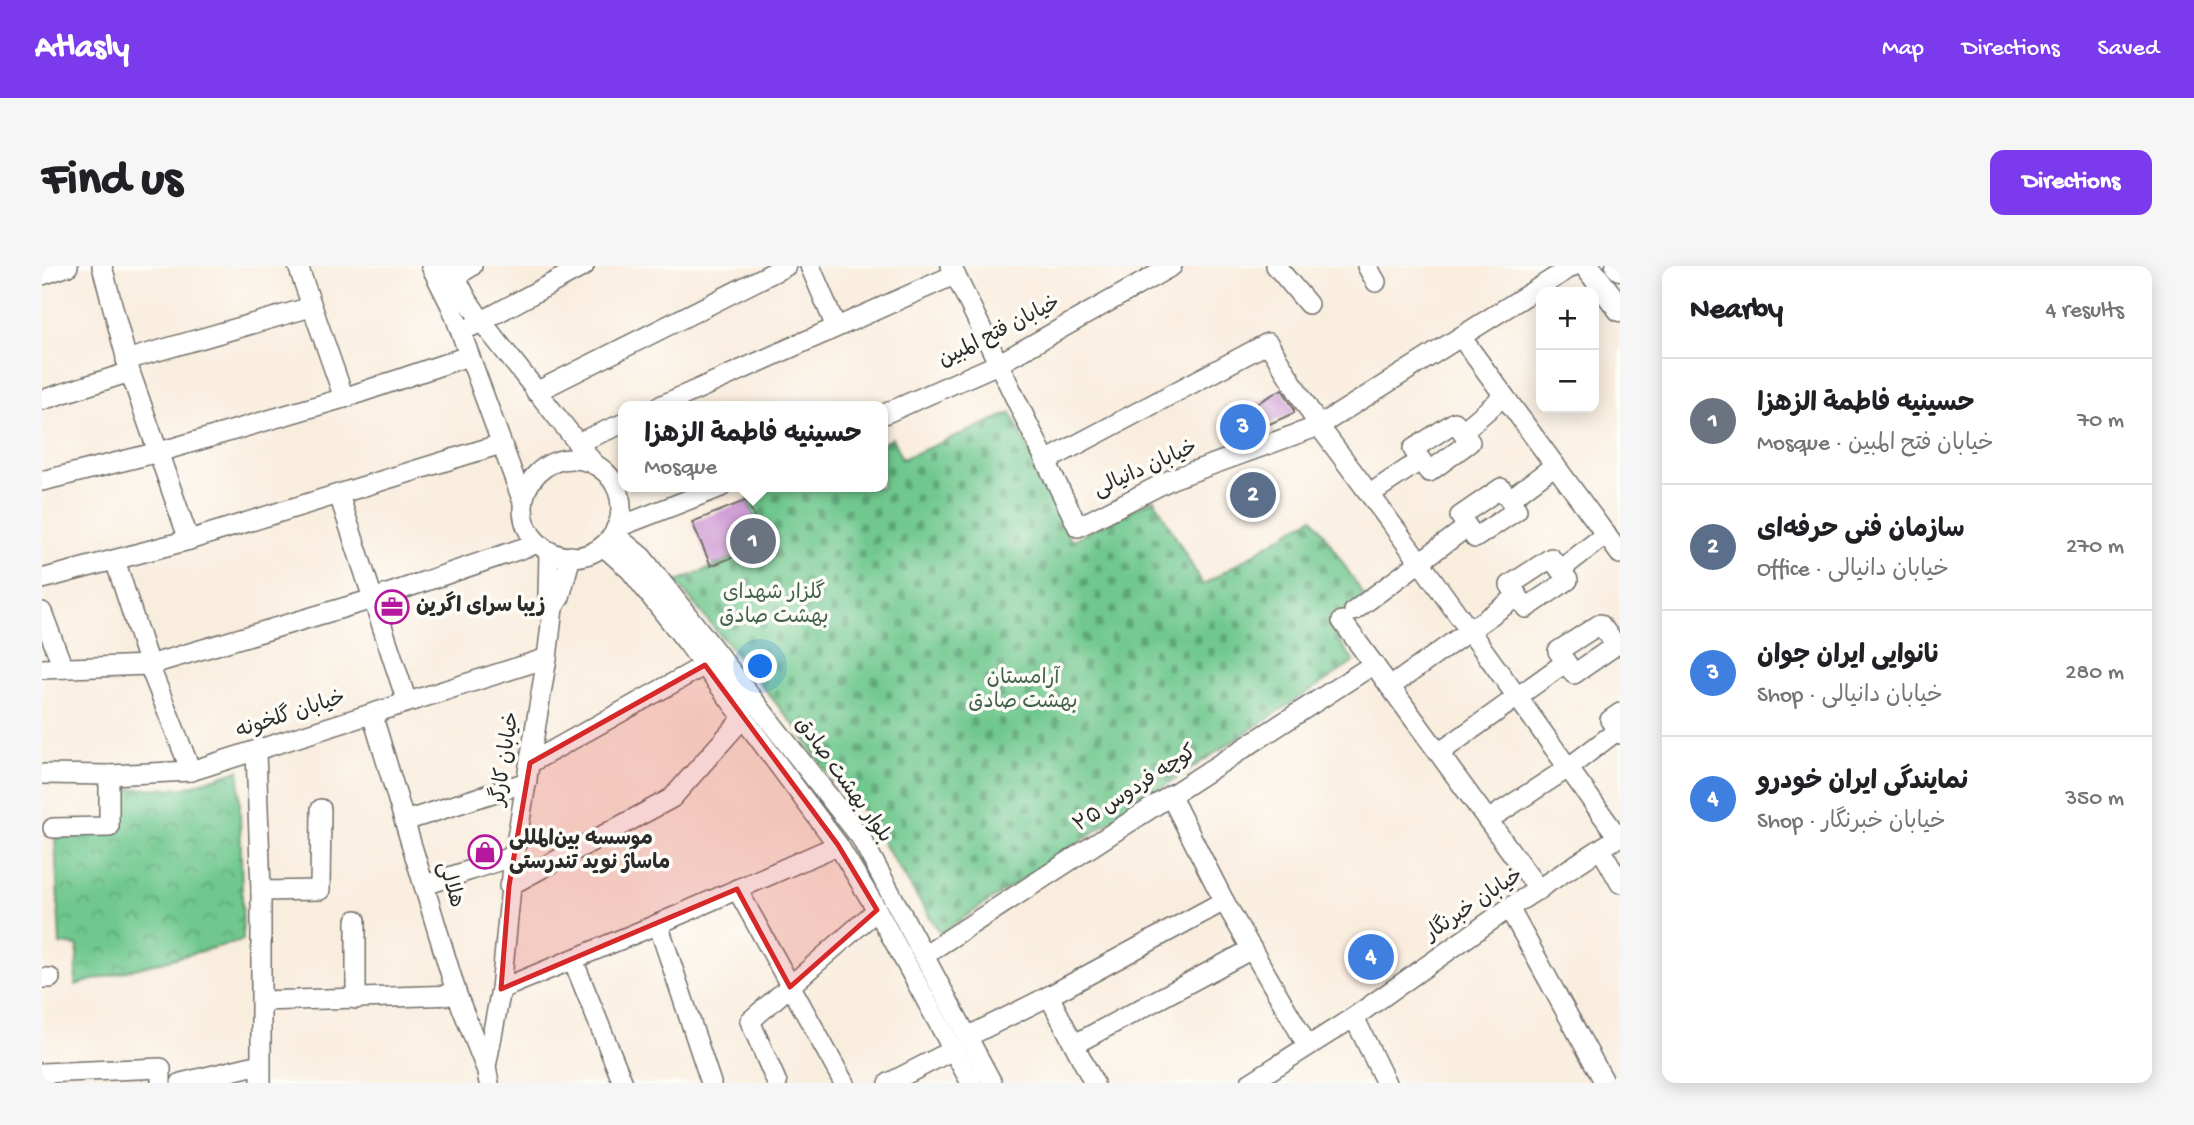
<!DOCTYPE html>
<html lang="en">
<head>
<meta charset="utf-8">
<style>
	body { margin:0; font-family:"Gochi Hand","Playpen Sans Arabic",sans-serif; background:#f6f6f6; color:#202124 }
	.controls { position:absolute; right:21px; top:21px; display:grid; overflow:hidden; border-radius:14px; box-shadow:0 4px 18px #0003 }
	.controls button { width:63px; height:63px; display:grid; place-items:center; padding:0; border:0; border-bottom:2px solid #e0e0e0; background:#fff; color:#202124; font:35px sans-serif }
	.you { position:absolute; left:719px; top:401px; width:24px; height:24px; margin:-18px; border:5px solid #fff; border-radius:50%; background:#1a73e8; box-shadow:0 0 0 10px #1a73e833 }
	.badge { display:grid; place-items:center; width:46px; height:46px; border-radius:50%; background:#7c3aed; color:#fff; font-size:23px; font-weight:700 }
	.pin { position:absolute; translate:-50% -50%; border:4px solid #fff; box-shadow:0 2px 7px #0006 }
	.popup { position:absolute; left:576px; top:135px; width:270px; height:91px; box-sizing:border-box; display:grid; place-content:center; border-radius:14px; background:#fff; filter:drop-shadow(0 2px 5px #0005); font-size:23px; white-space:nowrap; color:#757577 }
	.popup b { font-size:26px; color:#202124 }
	.popup::after { content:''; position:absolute; left:50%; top:100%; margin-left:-14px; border:14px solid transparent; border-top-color:#fff }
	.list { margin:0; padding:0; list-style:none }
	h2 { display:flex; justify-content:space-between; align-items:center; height:91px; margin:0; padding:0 28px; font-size:30px }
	h2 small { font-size:23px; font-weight:400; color:#757577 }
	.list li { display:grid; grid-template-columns:46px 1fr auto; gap:21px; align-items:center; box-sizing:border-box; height:126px; padding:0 28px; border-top:2px solid #e0e0e0 }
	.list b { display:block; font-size:26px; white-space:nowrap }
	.list p { margin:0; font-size:23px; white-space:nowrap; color:#757577 }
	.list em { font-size:23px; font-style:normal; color:#757577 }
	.map { position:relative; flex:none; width:1578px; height:817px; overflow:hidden; border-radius:14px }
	header { display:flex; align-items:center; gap:42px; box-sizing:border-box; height:98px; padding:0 35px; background:#7c3aed; color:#fff }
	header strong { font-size:33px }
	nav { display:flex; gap:38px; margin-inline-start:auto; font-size:24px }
	.intro { display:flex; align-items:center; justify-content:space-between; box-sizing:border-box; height:168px; padding:0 42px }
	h1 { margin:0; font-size:49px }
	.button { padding:18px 32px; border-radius:14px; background:#7c3aed; color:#fff; font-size:24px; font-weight:700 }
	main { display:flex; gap:42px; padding:0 42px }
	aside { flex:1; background:#fff; border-radius:14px; box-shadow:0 4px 18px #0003 }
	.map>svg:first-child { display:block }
	.cemetery { fill:url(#cemetery-stones); stroke:#4d7a5c; stroke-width:2 }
	.park { fill:url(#park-crowns); stroke:#4d7a5c; stroke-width:2 }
	.building { fill:#d09fd5 }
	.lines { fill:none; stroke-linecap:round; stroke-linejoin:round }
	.minor-casing { stroke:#736f6a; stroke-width:22 }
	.major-casing { stroke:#736f6a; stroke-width:27 }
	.minor { stroke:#fff; stroke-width:19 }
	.major { stroke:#fff; stroke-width:24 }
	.marked { fill:#d62828; fill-opacity:0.2; stroke:#d62828; stroke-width:5; stroke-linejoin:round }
	.labels { text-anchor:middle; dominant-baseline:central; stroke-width:7; stroke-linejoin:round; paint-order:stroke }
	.street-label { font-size:21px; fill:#2b2b2b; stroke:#fdfcf7 }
	.park-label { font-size:21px; fill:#43624e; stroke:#fdfcf7 }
	.poi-label { font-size:21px; font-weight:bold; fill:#2b2b2b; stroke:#fdfcf7; text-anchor:start }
</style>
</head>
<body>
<header>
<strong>Atlasly</strong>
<nav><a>Map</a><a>Directions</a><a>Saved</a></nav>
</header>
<div class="intro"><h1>Find us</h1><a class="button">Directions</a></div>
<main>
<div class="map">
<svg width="1578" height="817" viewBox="0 0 1578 817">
	<defs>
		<pattern id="cemetery-stones" width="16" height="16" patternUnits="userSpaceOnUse" patternTransform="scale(1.75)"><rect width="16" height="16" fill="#6fc88e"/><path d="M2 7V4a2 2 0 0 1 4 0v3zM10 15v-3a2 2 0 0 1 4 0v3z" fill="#5ba374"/></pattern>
		<pattern id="park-crowns" width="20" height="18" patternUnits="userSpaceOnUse" patternTransform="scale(1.75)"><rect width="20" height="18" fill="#6fc88e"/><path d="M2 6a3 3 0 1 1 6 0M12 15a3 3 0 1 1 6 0" fill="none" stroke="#5ba374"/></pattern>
	</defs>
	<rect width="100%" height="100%" fill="#fdfcf7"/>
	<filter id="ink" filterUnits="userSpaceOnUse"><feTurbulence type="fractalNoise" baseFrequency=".0143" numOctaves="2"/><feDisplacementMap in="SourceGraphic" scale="14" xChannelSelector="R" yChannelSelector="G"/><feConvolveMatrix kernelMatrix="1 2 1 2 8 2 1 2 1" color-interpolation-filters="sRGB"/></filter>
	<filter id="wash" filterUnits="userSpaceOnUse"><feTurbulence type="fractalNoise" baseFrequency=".00686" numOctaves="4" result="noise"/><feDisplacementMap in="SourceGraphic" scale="28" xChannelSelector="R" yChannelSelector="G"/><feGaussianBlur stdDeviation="1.57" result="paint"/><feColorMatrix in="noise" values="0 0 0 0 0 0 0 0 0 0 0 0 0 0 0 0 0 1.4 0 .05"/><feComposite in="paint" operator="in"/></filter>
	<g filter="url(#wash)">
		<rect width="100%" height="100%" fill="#f9edde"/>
		<path class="cemetery" d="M969,147L1029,275L1112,233L1161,319L1271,251L1323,331L1286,358L1312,396L898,667L807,524L799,528L757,465L634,316L724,278L705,234L714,228L711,221H840L841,177L850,172L860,193Z"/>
		<path class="park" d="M197,504L201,674L33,719L36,680L18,678L13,572L78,566L77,523L143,522Z"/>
		<g id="blocks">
			<g class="building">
				<path d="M1240,123L1252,143V147L1216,163L1205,143Z"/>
				<path d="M705,234L724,278L669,300L650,256Z"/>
			</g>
		</g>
	</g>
	<g filter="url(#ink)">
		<use href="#blocks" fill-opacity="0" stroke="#736f6a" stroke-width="2"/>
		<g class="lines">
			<defs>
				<g id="minor">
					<path d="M60,0L88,106L147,274"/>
					<path d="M256,0L302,132"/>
					<path d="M389,0L410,42L481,236"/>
					<path d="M408,0L425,33L440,56L553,199"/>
					<path d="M768,0L794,61"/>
					<path d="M909,0L1036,261L1130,213L1277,160L1531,0"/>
					<path d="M1234,0L1266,38"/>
					<path d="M1325,0L1334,16"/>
					<path d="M0,9L26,0"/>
					<path d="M413,11L430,0"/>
					<path d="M429,61L542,0"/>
					<path d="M1419,71L1578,288"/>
					<path d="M84,94L269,41"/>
					<path d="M494,126L744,0"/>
					<path d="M0,134L88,106"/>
					<path d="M618,140L912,9"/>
					<path d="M840,149L956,98L1130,0"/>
					<path d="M1413,156L1428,176L1387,206L1371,183Z"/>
					<path d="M1421,165L1462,130"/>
					<path d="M535,177L582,157"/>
					<circle cx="530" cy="242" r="49"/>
					<path d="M1004,195L1226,77L1277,160L1378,296L1576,571"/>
					<path d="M0,215L117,186L302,132L426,90"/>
					<path d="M1459,222L1475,244L1433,272L1418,250Z"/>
					<path d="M1328,228L1379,194"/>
					<path d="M297,229L365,436"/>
					<path d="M1468,233L1513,199"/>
					<path d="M574,262L679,221"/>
					<path d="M572,268L600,291L819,572L950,817"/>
					<path d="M561,280L588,304L647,379L796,579L835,644L929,817"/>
					<path d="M507,285L506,331L511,342"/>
					<path d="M1509,292L1526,314L1484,342L1468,319Z"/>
					<path d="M73,294L107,399L149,505"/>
					<path d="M1518,304L1564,268"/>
					<path d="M0,313L147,274L459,178"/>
					<path d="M1312,345L1425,261"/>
					<path d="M0,346L21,402"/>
					<path d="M1300,355L1497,624"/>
					<path d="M1558,358L1574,379L1532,408L1516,385Z"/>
					<path d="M0,403L107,399L331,333L496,277"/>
					<path d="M1348,421L1476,330"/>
					<path d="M1578,447L1568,454L1578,468"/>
					<path d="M330,448L415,729L443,800"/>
					<path d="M214,486L219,625V817"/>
					<path d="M1397,487L1524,396"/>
					<path d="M488,497L663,399"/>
					<path d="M0,508L67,509L149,505L505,392"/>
					<path d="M1128,529L1182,635L1265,779"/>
					<path d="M1446,554L1526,502L1576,464"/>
					<path d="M363,555L485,516"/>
					<path d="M11,562L67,561V509"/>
					<path d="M1559,583L1578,617"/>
					<path d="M383,619L472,590"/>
					<path d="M467,620L630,532L701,452"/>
					<path d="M695,623L802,817"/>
					<path d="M219,625L278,624L279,543"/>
					<path d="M1467,642L1563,817"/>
					<path d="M616,658L669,817"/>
					<path d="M882,689L1332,398"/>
					<path d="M531,694L581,817"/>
					<path d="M0,712H8"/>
					<path d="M459,723L616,658L796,579"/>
					<path d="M1007,730L1052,817"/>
					<path d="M314,733V654"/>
					<path d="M219,735L415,729"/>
					<path d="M1312,751L1344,817"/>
					<path d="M925,771L1007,730L1182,635"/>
					<path d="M1033,778L1210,683"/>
					<path d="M0,807L119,802V817"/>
					<path d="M139,817L218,798"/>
					<path d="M447,817L444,801L459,723L472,590L505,392L511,342L518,331L529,290"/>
					<path d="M735,817L708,755L835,644"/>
					<path d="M847,817L911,784"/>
					<path d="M1208,817L1312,751L1467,642L1578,570"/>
				</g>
				<g id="major">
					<path d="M1545,0L1578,43"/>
					<path d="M1576,0L1578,2"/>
				</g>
			</defs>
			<use href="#minor" class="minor-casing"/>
			<use href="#major" class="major-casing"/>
			<use href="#minor" class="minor"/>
			<use href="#major" class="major"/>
		</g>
	</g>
	<path class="marked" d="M663,399L796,579L835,644L748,721L695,623L459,723L467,620L488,497Z"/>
	<defs>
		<symbol id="office-ring" viewBox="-11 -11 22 22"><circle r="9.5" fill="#fdfcf7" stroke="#b5179e" stroke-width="1.5"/><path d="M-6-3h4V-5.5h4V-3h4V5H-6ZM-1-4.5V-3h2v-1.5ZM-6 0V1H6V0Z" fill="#b5179e"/></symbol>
		<symbol id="shop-ring" viewBox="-11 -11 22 22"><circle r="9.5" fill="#fdfcf7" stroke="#b5179e" stroke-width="1.5"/><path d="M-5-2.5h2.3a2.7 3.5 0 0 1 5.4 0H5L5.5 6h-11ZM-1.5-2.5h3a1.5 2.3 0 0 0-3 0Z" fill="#b5179e"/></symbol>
	</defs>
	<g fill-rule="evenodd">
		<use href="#office-ring" x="331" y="322" width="38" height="38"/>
		<use href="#shop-ring" x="424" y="567" width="38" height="38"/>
	</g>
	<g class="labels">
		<g class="street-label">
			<text transform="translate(958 67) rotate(-27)">خیابان فتح المبین</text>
			<text transform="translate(1104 204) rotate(-24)">خیابان دانیالی</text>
			<text transform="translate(249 450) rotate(-18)">خیابان گلخونه</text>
			<text transform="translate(465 493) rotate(-81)">خیابان کارگر</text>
			<text transform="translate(800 515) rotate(54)">بلوار بهشت صادق</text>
			<text transform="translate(1094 524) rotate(-33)">کوچه فردوس ۲۵</text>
			<text transform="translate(407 619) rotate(73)">هلالی</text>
			<text transform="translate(1433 640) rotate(-34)">خیابان خبرنگار</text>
		</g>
		<g class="park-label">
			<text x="732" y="328">گلزار شهدای<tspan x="732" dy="24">بهشت صادق</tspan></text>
			<text x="981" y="413">آرامستان<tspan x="981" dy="24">بهشت صادق</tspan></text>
		</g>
		<g class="poi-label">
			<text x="374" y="341">زیبا سرای اگرین</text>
			<text x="467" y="574">موسسه بین‌المللی<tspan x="467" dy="24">ماساژ نوید تندرستی</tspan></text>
		</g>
	</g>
</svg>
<div class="controls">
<button>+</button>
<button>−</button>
</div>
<div class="you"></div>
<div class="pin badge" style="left:711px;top:275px;background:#6b7280">1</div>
<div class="popup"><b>حسینیه فاطمة الزهزا</b>Mosque</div>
<div class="pin badge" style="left:1211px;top:229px;background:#5c6f8a">2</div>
<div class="pin badge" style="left:1201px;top:161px;background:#3f7fe0">3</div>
<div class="pin badge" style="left:1329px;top:691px;background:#3f7fe0">4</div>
</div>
<aside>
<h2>Nearby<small>4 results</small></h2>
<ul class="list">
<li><span class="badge" style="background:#6b7280">1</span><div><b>حسینیه فاطمة الزهزا</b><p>Mosque · خیابان فتح المبین</p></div><em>70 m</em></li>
<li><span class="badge" style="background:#5c6f8a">2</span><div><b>سازمان فنی حرفه‌ای</b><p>Office · خیابان دانیالی</p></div><em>270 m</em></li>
<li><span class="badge" style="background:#3f7fe0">3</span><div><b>نانوایی ایران جوان</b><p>Shop · خیابان دانیالی</p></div><em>280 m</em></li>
<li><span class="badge" style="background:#3f7fe0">4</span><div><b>نمایندگی ایران خودرو</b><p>Shop · خیابان خبرنگار</p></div><em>350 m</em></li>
</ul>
</aside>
</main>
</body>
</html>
